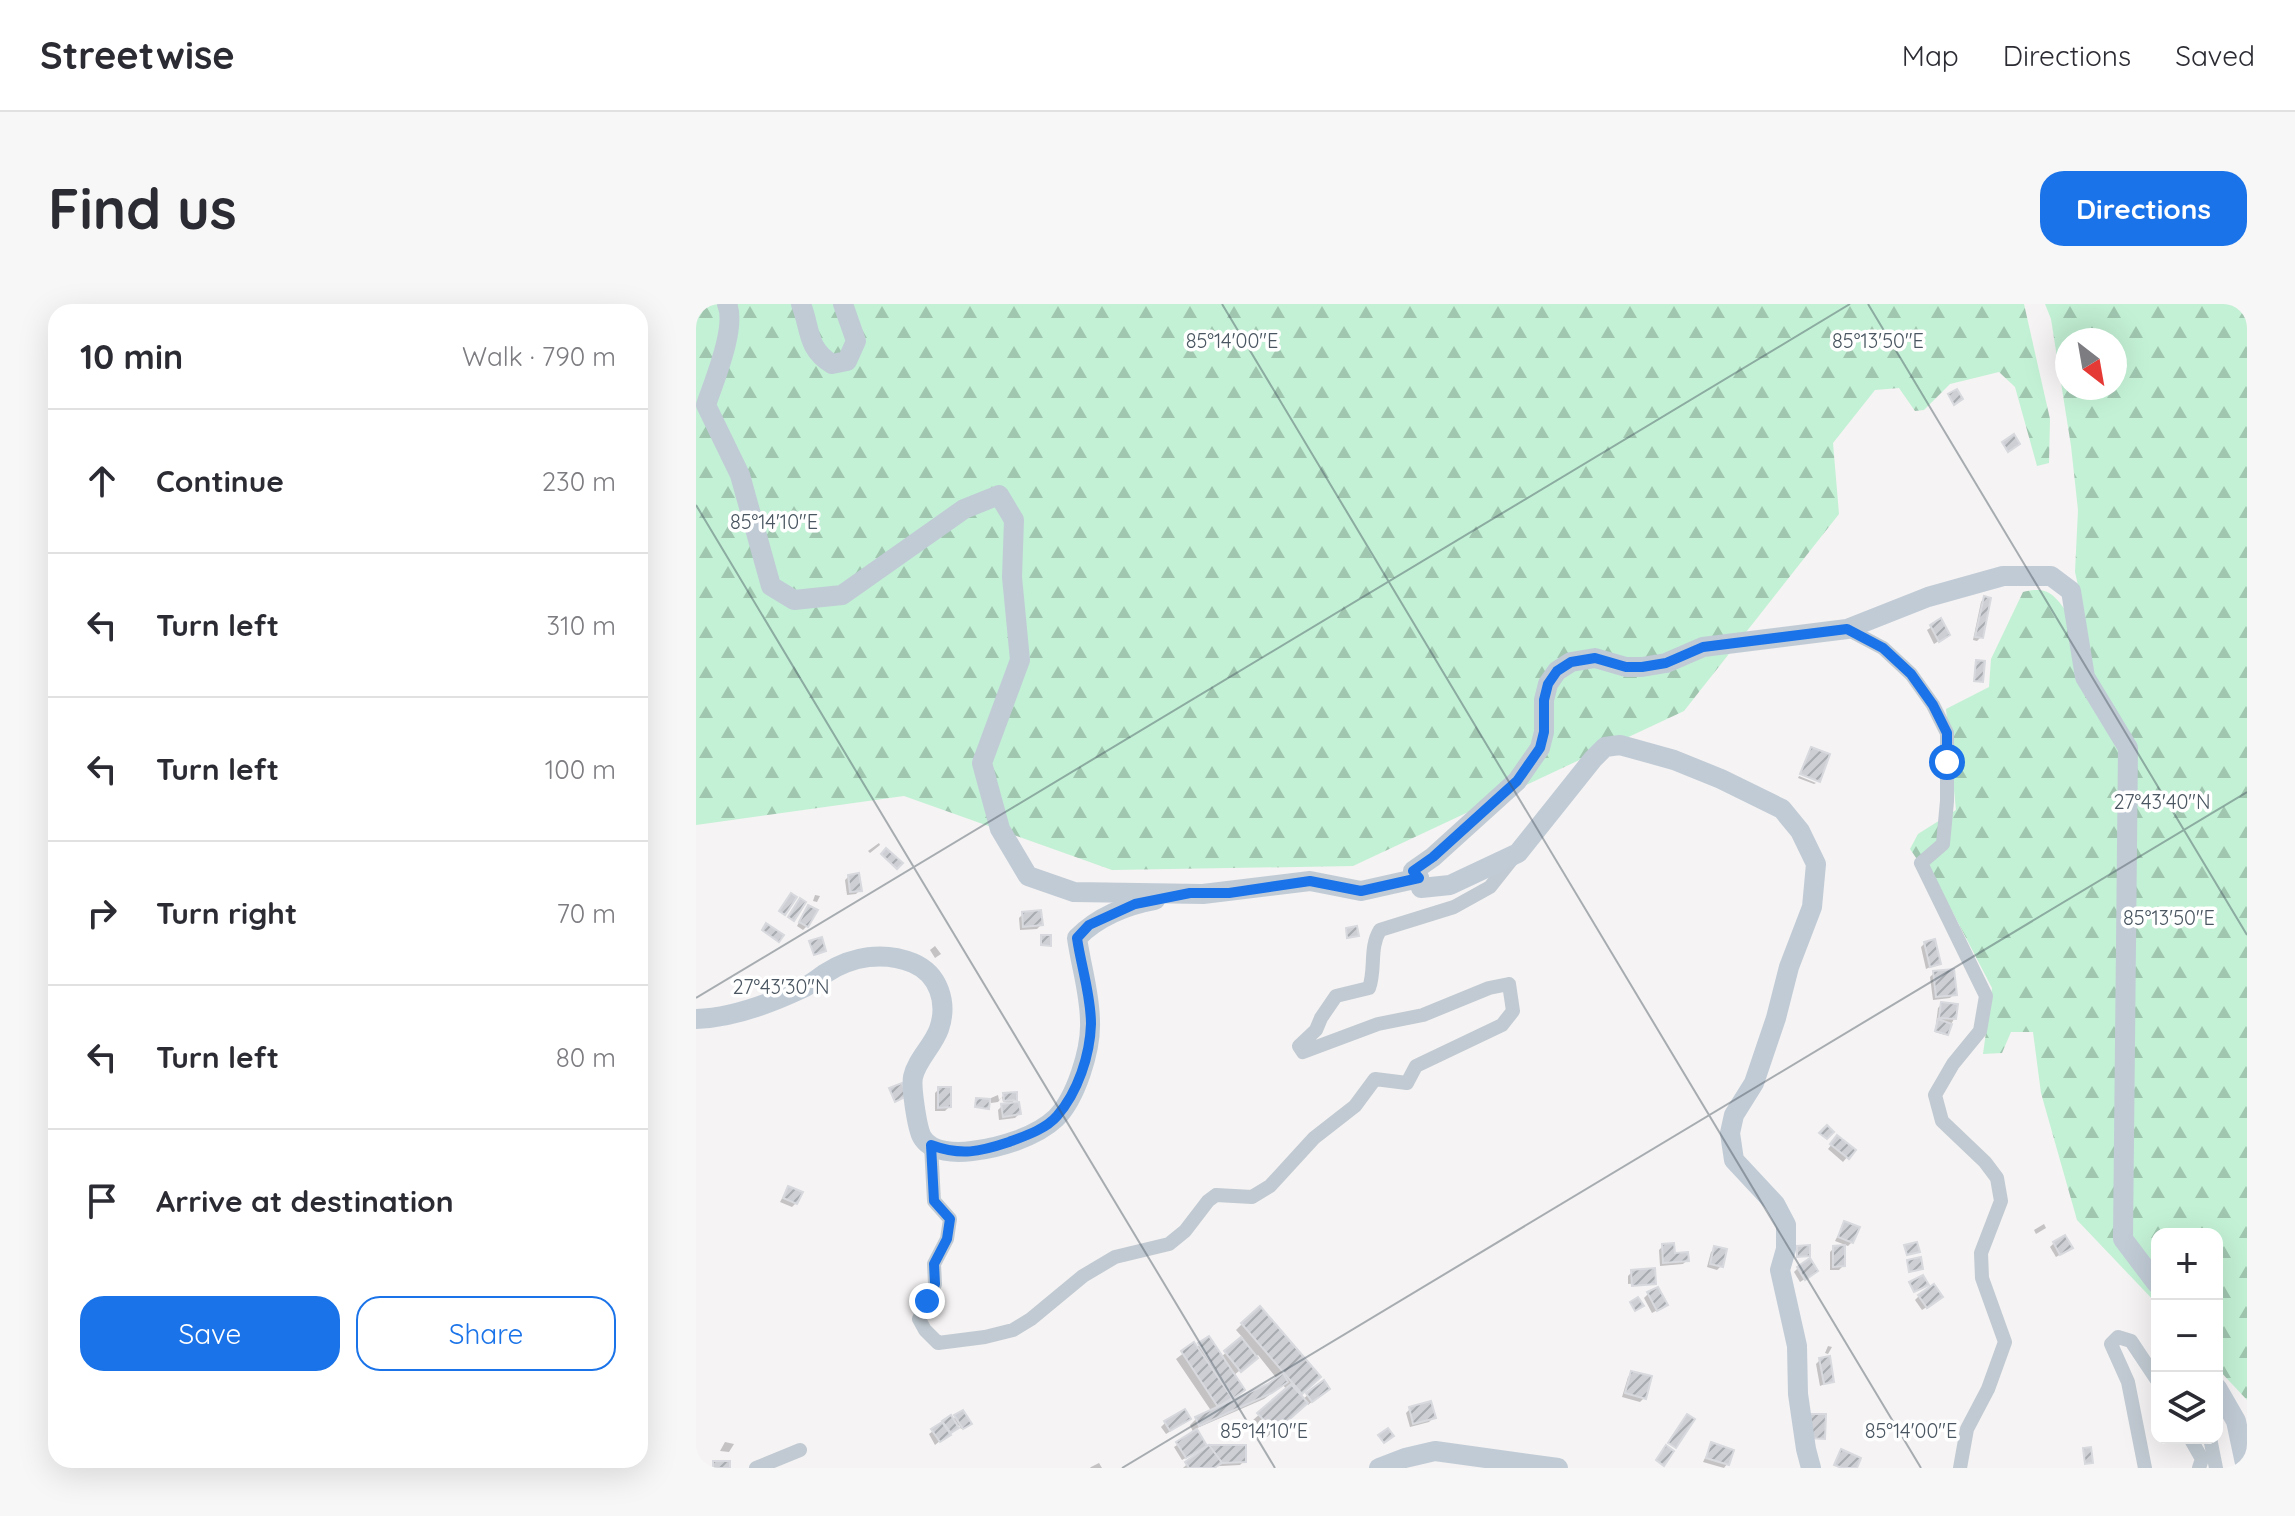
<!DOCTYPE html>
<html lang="en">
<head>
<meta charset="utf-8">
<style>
	body { margin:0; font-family:Quicksand,sans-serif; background:#f7f7f7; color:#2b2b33 }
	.controls { position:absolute; right:24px; bottom:24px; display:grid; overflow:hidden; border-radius:16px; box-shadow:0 8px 32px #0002 }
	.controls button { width:72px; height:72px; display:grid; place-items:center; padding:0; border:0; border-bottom:2px solid #e1e1e2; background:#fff; color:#2b2b33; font:40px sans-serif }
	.compass { position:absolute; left:1359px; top:24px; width:72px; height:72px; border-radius:50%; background:#fff; box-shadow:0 8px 32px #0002; rotate:149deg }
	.stop { position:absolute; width:24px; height:24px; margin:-18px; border:6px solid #1a73e8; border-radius:50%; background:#fff }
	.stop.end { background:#1a73e8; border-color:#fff; box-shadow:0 2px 8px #0008 }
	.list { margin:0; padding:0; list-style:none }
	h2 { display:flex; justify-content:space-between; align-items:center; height:104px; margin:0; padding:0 32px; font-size:34px }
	h2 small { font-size:26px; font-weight:400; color:#7c7c81 }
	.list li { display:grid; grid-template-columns:52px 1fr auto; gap:24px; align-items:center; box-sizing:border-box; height:144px; padding:0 32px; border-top:2px solid #e1e1e2 }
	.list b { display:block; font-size:30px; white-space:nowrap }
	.list em { font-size:26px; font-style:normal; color:#7c7c81 }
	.actions { display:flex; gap:16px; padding:24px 32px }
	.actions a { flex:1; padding:18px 0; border:2px solid #1a73e8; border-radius:24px; text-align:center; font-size:28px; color:#1a73e8 }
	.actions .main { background:#1a73e8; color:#fff }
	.icon { flex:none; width:44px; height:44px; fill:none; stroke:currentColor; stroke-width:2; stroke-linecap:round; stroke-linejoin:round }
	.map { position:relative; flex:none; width:1551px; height:1164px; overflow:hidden; border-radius:24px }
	header { display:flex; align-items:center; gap:48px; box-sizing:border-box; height:112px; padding:0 40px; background:#fff; border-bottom:2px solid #e1e1e2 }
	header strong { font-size:38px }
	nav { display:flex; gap:44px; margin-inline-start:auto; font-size:28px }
	.intro { display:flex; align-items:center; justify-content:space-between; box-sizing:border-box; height:192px; padding:0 48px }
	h1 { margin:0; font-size:56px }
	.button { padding:20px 36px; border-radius:24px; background:#1a73e8; color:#fff; font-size:28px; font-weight:700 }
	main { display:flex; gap:48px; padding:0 48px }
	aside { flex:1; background:#fff; border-radius:24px; box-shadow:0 8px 32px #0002 }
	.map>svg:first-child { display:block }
	.forest { fill:url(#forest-firs); fill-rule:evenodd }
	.shadow { fill:#0003; fill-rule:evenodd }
	.building { fill:url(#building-hatch); stroke:#d7d9de; stroke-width:2 }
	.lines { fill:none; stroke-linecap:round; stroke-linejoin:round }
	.street { stroke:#c1cad2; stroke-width:14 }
	.secondary { stroke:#c1cbd6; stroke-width:20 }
	.route { stroke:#1a73e8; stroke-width:10 }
	.ticks { fill:none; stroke:#4a5661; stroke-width:2; stroke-opacity:0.45 }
	.ticks-label { font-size:20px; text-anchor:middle; fill:#4a5661; stroke:#fff; stroke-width:7; stroke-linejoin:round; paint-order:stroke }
</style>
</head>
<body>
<header>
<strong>Streetwise</strong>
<nav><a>Map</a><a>Directions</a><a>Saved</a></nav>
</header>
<div class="intro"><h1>Find us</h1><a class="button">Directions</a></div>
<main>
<aside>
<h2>10 min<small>Walk · 790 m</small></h2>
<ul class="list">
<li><svg class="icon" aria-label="ahead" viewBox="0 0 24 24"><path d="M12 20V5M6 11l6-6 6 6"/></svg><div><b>Continue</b></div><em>230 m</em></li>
<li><svg class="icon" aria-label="left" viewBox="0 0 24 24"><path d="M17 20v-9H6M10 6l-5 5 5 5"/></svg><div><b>Turn left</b></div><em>310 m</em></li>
<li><svg class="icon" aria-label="left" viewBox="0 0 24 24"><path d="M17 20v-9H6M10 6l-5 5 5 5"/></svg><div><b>Turn left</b></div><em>100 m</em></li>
<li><svg class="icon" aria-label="right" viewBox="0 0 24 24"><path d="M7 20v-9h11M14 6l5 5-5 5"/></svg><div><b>Turn right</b></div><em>70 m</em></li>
<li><svg class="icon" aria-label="left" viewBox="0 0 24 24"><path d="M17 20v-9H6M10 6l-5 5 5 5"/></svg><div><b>Turn left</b></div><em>80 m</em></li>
<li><svg class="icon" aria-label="arrive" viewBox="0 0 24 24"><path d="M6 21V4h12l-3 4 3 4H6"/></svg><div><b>Arrive at destination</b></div></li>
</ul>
<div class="actions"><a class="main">Save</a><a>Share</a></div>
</aside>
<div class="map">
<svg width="1551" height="1164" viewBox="0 0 1551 1164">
	<defs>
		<pattern id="forest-firs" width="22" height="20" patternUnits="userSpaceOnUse" patternTransform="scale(2)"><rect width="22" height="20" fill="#c3f1d5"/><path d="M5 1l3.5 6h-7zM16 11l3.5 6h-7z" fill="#a0c6b0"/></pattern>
		<pattern id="building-hatch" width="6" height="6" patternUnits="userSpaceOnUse" patternTransform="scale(2)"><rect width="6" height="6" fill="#cdcfd5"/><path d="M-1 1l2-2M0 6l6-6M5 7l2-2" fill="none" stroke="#a8abb0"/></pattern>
	</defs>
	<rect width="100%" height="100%" fill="#f5f3f3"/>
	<g class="forest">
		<path d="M0,0H1328L1354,115L1353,159L1341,162L1319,83L1303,68L1254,80L1228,106L1219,107L1203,84L1179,86L1137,139L1143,210L988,407L657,562L416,566L208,492L0,521Z"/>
		<path d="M1349,0H1551V1096L1521,1064V930H1461V1000L1381,916L1345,789L1337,728H1315L1306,749L1287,750L1296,684L1255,605L1214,545L1222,530L1260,506L1250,405L1293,383L1295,355L1327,288C1353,281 1359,292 1373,311L1388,308L1379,268L1382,206L1375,142L1355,15ZM1371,36H1419V84H1371Z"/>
	</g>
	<g class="shadow">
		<path d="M1288,294L1285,333L1281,337L1277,336L1285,298Z"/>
		<path d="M1245,317L1252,331L1238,340L1231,326Z"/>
		<path d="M1103,472L1120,479L1118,480L1102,474Z"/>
		<path d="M183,539L184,541L174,549L172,547Z"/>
		<path d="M153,572L164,586L160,590L151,591L149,576Z"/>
		<path d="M119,591L124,592L121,598L117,597Z"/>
		<path d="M109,607L111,622L107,626L101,622Z"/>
		<path d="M327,610L345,621L341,625L324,626L323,614Z"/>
		<path d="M1229,639L1242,659L1230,665L1225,643Z"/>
		<path d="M239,642L245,650L239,654L234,646Z"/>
		<path d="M1238,669L1258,690L1254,694L1237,696L1234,673Z"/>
		<path d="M1246,700L1258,715L1249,731L1239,728L1242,704Z"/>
		<path d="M243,785L253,803L249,807H239V789Z"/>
		<path d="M302,791L303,796L308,791L319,795L316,799L307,798L306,793L302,798L295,799V794Z"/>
		<path d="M306,802L323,810L319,814L303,816L302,806Z"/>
		<path d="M1141,834L1157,846L1147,858L1132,845Z"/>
		<path d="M92,884L100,899L96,903L84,898Z"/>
		<path d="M1148,920L1156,938L1152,942L1139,937Z"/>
		<path d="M1348,920L1350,924L1340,930L1338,926Z"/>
		<path d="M1358,939L1370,947L1360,953L1354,943Z"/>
		<path d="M967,942L977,951L991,956L987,960L964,962L963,946Z"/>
		<path d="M1138,944L1147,962L1143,966H1134V948Z"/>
		<path d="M1019,945L1025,962L1021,966L1011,963L1015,948Z"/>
		<path d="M1102,964L1115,971L1104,978L1098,968Z"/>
		<path d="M936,968L956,978L932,980V972Z"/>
		<path d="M952,990L965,1004L956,1009L948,994Z"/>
		<path d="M1223,992L1240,997L1226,1006L1219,996Z"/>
		<path d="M546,1020L616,1079L602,1091L606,1096L627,1078L628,1088L612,1101L610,1098L571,1133L557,1116L591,1086L587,1081L568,1095L499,1125L510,1144L548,1157L544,1161L487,1164L503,1149L502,1147L486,1156L478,1143L498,1130L494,1121L500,1115L516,1108L480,1055L498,1041L500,1044L512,1035L525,1053L547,1034L540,1026ZM562,1051L582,1076L533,1100L531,1098L540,1092L537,1072Z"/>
		<path d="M1132,1042L1136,1043L1132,1050L1129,1049Z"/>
		<path d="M1124,1056L1136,1077L1124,1082L1120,1060Z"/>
		<path d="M936,1069L948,1094L944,1098L926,1093L932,1073Z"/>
		<path d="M714,1105L737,1114L733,1118L714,1123L710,1109Z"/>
		<path d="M260,1113L273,1120L265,1125L263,1121L239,1141L233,1130L255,1114L256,1116Z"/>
		<path d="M489,1118L470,1130L465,1123L469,1119Z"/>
		<path d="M29,1138L38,1140L33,1148L24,1147Z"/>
		<path d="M1016,1140L1031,1160L1028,1164L1007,1158Z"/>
		<path d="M403,1159L406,1164H394L395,1163Z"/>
	</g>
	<g class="building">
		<path d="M1261,85L1267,95L1258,101L1252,90Z"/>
		<path d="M1318,130L1324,140L1312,148L1306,138Z"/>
		<path d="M1288,292L1295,294L1287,334L1279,333Z"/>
		<path d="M1245,314L1254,331L1243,338L1234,321Z"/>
		<path d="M1280,356L1289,357L1287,378L1278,377Z"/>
		<path d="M1115,443L1134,450L1124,478L1104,470Z"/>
		<path d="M190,544L207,559L201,565L185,550Z"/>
		<path d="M163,569L166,587L154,588L152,571Z"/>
		<path d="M95,589L101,593L89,611L83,607Z"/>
		<path d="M104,594L110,598L98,617L92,613Z"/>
		<path d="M112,601L122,606L112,623L103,618Z"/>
		<path d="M345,606L347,621L327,623L326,608Z"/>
		<path d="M70,619L88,631L83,638L66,626Z"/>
		<path d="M661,622L663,632L651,634L650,624Z"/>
		<path d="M345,631H355V642L345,641Z"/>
		<path d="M126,633L130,647L118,651L113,637Z"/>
		<path d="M1239,635L1245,660L1234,663L1228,638Z"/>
		<path d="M1258,665L1261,691L1240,693L1237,667Z"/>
		<path d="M1245,698L1262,700L1260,715L1243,714Z"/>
		<path d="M1242,715L1256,720L1252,731L1239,727Z"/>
		<path d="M206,779L211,792L199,798L193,784Z"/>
		<path d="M242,783H255V803L242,804Z"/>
		<path d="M321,788V796L308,797L307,789Z"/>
		<path d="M280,794L294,795L293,805L279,803Z"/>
		<path d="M323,798L325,810L307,813L305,800Z"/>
		<path d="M1131,821L1138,828L1131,835L1123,829Z"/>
		<path d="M1141,831L1160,846L1153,855L1134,840Z"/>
		<path d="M92,882L107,888L101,900L87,894Z"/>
		<path d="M1148,917L1164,923L1157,939L1142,933Z"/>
		<path d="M1369,931L1377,944L1364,951L1357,938Z"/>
		<path d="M1221,938L1224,948L1211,951L1208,941Z"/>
		<path d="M978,939L979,949L992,948L993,957L967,959L966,940Z"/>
		<path d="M1114,941V952L1101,953V942Z"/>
		<path d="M1149,941V962L1137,963V942Z"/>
		<path d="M1018,942L1031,945L1027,963L1014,960Z"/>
		<path d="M1225,953L1227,965L1213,968L1211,956Z"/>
		<path d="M1114,954L1122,967L1109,976L1101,963Z"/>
		<path d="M959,964L960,980L936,982L935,966Z"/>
		<path d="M1227,971L1233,981L1218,988L1213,978Z"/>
		<path d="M1238,980L1247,993L1231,1004L1222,991Z"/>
		<path d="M962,983L972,1001L961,1007L951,988Z"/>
		<path d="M942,993L948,1002L939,1007L934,998Z"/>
		<path d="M564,1002L625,1073L606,1090L545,1019Z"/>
		<path d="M513,1032L549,1086L538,1094L502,1039Z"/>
		<path d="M545,1033L562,1054L545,1068L528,1047Z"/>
		<path d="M498,1038L536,1094L522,1103L485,1047Z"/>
		<path d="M1134,1052L1138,1078L1128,1080L1123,1054Z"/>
		<path d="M935,1067L956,1072L950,1095L929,1089Z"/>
		<path d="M587,1069L592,1078L576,1089L503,1122L499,1113L572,1080Z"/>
		<path d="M628,1076L634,1085L616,1098L610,1089Z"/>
		<path d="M595,1080L612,1099L579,1128L561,1109Z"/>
		<path d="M735,1097L740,1114L717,1120L713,1103Z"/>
		<path d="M489,1105L495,1115L474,1127L468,1117Z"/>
		<path d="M267,1106L276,1120L267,1125L258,1111Z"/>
		<path d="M991,1110L999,1115L980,1144L972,1139Z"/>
		<path d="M1114,1110H1130L1129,1135L1113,1134Z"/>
		<path d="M255,1111L263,1124L255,1129L246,1117Z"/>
		<path d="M246,1118L255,1131L244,1138L235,1125Z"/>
		<path d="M692,1124L698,1132L688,1139L682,1131Z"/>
		<path d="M501,1125L511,1142L490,1154L480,1138Z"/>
		<path d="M1015,1138L1038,1146L1033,1161L1010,1154Z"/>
		<path d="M513,1141H550V1158L526,1159Z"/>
		<path d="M513,1141L526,1159L518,1164H493L489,1158Z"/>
		<path d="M970,1141L978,1147L968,1162L960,1156Z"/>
		<path d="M1395,1143L1397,1159L1389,1160L1387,1144Z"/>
		<path d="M1145,1145L1165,1154L1161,1164H1146L1138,1161Z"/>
		<rect x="17" y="1157" width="17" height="7"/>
	</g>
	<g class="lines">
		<g class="street">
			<path d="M1151,325L1187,344L1215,370L1237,401L1251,429V497L1247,540L1225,559L1290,692L1284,727L1257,760L1239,791L1246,817L1289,858L1301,874L1305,897L1285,949L1286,974L1309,1038L1292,1085L1271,1125L1264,1164"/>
			<path d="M235,841L238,897L254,915L251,935L238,960L239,980L223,1015L229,1026L242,1039L289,1033L317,1026L335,1015L387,972L419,953L473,940L489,927L512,897L520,891L556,893L574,882L618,834L659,802L679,775L711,779L720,762L806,721L817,707L813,680L793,684L727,711L682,720L607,748L603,742L620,726L625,714L640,692L673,684C680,665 673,644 684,626L758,603L794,583L817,554"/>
			<path d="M1494,1134L1506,1155L1503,1164"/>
			<path d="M1514,1134L1520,1164"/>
			<path d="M60,1164L104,1146"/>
			<path d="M1449,1164L1432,1078L1415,1040L1422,1033L1435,1037L1461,1076"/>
		</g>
		<g class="secondary">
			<path d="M31,0C41,23 18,77 10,101L44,171L75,282L98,296L146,291L268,205L303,191L318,216L316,273L324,356L286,459L304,525L332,572L378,588L507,590L614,577L665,587L723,574"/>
			<path d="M105,0C115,25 110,44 136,60L151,57L160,37L147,0"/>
			<path d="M0,715C35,714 73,700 105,685C114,681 122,674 130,669C156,652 188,647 217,659C243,670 252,699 243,725C237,742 221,755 217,773C215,783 221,824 226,833C235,849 261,849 276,847C303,844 340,833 360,814C380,794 395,746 394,718C394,690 385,662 381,634C401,613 431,601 459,596"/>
			<path d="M1521,1084L1540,1117L1550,1164"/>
			<path d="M683,1164L709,1154L739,1147L862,1164"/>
			<path d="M1115,1164L1110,1145L1102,1090L1101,1042L1084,966L1090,945V921L1079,900L1038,856L1034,829L1038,811L1058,779L1080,714L1093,663L1116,603L1120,560L1104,527L1086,505L1025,475L978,456L924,441L909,443L897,455L822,549L754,581L725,584L723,574L717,567L737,553L821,477L844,444L848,428V396L852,380L861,367L875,358L899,354L930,363H946L970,359L1007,343L1151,325L1232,293L1307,272H1355L1375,287L1389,373L1432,444L1427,935L1461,980"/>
		</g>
	</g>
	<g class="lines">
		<path class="route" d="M231,997L239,980L238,960L251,935L254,915L238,897L235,841C265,852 283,848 313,838C329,832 350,825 361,812C382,788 394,751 395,720C395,691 385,662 381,634L393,621L439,600L494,589H533L614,577L665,587L723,574L717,567L737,553L821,477L844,444L848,428V396L852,380L861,367L875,358L899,354L930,363H946L970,359L1007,343L1151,325L1187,344L1215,370L1237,401L1251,429V458"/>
	</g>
	<path class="ticks" d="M526,0L1225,1164M1172,0L1551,631M0,201L579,1164M0,694L1154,0M426,1164L1551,488"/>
	<g class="ticks-label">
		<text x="536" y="44">85°14'00"E</text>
		<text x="1182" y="44">85°13'50"E</text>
		<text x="78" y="225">85°14'10"E</text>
		<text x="1466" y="505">27°43'40"N</text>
		<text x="1473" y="621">85°13'50"E</text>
		<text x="85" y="690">27°43'30"N</text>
		<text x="568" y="1134">85°14'10"E</text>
		<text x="1215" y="1134">85°14'00"E</text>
	</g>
</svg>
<div class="controls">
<button>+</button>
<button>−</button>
<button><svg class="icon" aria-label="layers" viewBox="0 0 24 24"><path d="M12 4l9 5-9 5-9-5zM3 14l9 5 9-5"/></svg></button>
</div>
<svg class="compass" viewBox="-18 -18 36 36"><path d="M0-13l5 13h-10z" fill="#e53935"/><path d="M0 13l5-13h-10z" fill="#7c7c81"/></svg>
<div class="stop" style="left:1251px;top:458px"></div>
<div class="stop end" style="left:231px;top:997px"></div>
</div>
</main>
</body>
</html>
